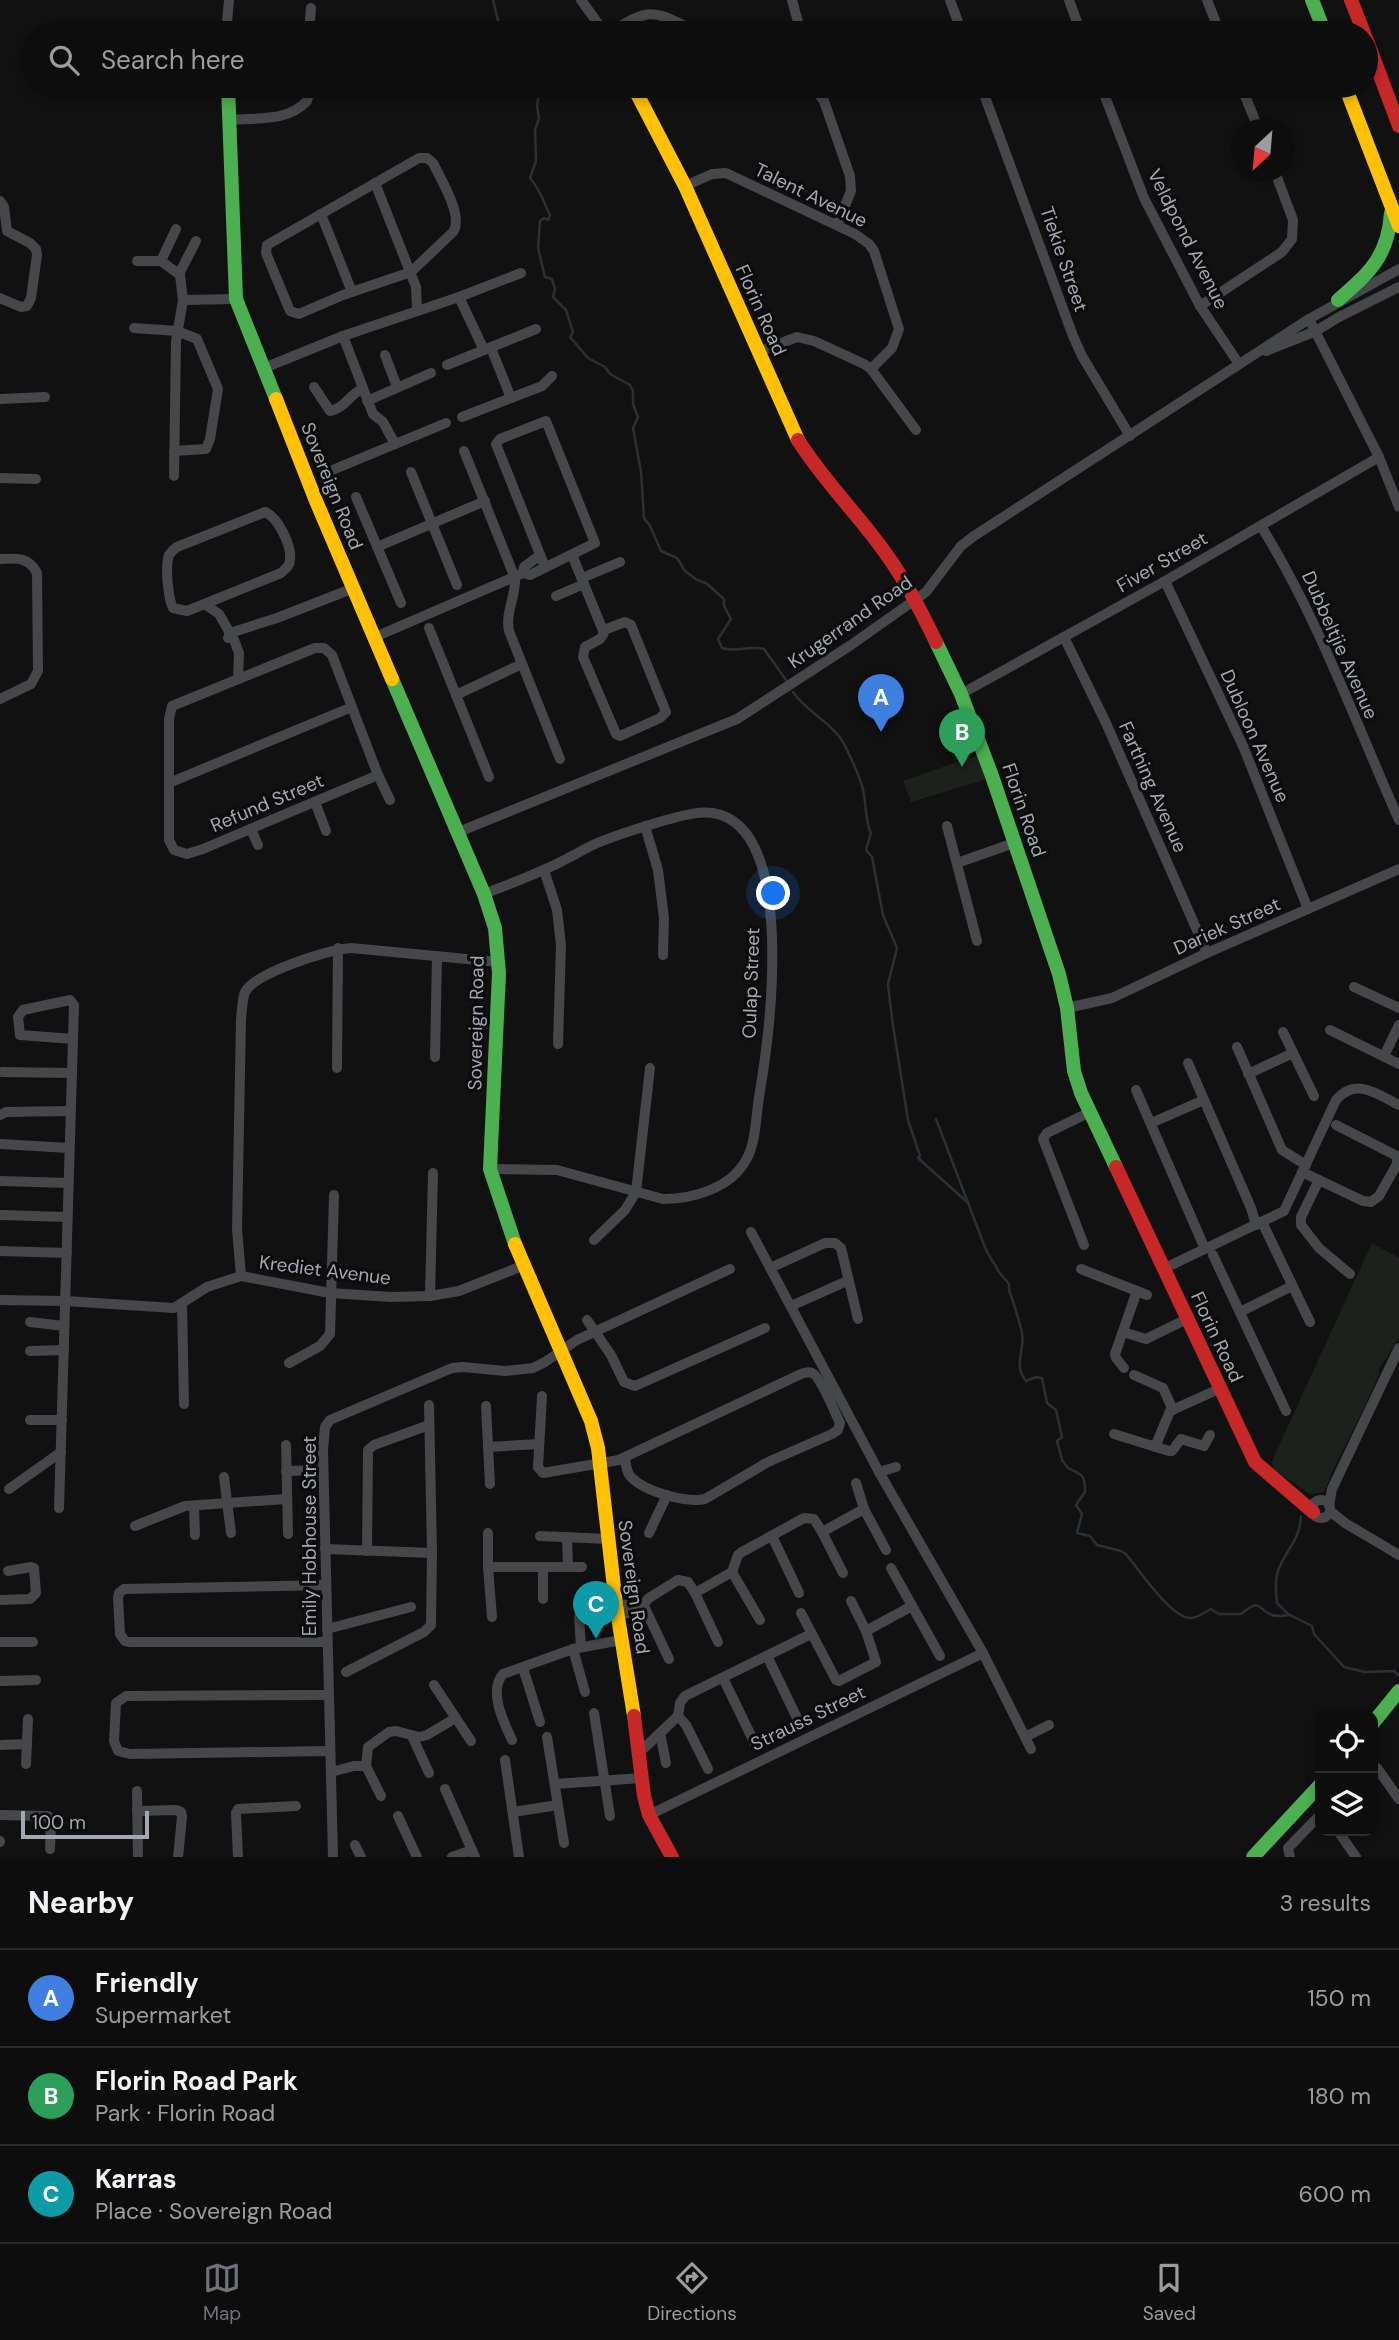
<!DOCTYPE html>
<html lang="en">
<head>
<meta charset="utf-8">
<style>
	body { margin:0; font-family:"DM Sans",sans-serif; background:#161617; color:#f1f3f6 }
	.controls { position:absolute; right:21px; bottom:21px; display:grid; overflow:hidden; border-radius:14px; box-shadow:0 4px 10px #0003 }
	.controls button { width:63px; height:63px; display:grid; place-items:center; padding:0; border:0; border-bottom:2px solid #2d2d2e; background:#0d0d0e; color:#f1f3f6; font:35px sans-serif }
	.compass { position:absolute; left:1231px; top:119px; width:63px; height:63px; border-radius:50%; background:#0d0d0e; box-shadow:0 4px 10px #0003; rotate:206deg }
	.scale { position:absolute; left:21px; bottom:18px; width:128px; box-sizing:border-box; padding-left:7px; border:4px solid #a3a8b2; border-top:0; font-size:19px; line-height:24px; white-space:nowrap; color:#a3a8b2; -webkit-text-stroke:5px #0c0c0d; paint-order:stroke }
	.you { position:absolute; left:774px; top:894px; width:24px; height:24px; margin:-18px; border:5px solid #fff; border-radius:50%; background:#1a73e8; box-shadow:0 0 0 10px #1a73e833 }
	.badge { display:grid; place-items:center; width:46px; height:46px; border-radius:50%; background:#70737a; color:#fff; font-size:23px; font-weight:700 }
	.pin { position:absolute; translate:-50% -58px; filter:drop-shadow(0 2px 4px #0008) }
	.pin::after { content:''; position:absolute; top:37px; width:24px; height:21px; background:inherit; clip-path:polygon(0 0,100% 0,50% 100%) }
	.list { margin:0; padding:0; list-style:none }
	h2 { display:flex; justify-content:space-between; align-items:center; height:91px; margin:0; padding:0 28px; font-size:30px }
	h2 small { font-size:23px; font-weight:400; color:#9a9c9e }
	.list li { display:grid; grid-template-columns:46px 1fr auto; gap:21px; align-items:center; box-sizing:border-box; height:98px; padding:0 28px; border-top:2px solid #2d2d2e }
	.list b { display:block; font-size:26px; white-space:nowrap }
	.list p { margin:0; font-size:23px; white-space:nowrap; color:#9a9c9e }
	.list em { font-size:23px; font-style:normal; color:#9a9c9e }
	.icon { flex:none; width:38px; height:38px; fill:none; stroke:currentColor; stroke-width:2; stroke-linecap:round; stroke-linejoin:round }
	.map { position:relative; flex:none; width:1399px; height:1857px; overflow:hidden }
	.search { position:absolute; background:#0d0d0e; box-shadow:0 4px 10px #0003; left:21px; right:21px; top:21px; height:77px; display:flex; align-items:center; gap:18px; box-sizing:border-box; padding:0 24px; border-radius:38px; color:#9a9c9e; font-size:26px }
	.sheet { height:385px; background:#0d0d0e }
	nav { display:flex; justify-content:space-around; align-items:center; box-sizing:border-box; height:98px; border-top:2px solid #2d2d2e; background:#0d0d0e; font-size:19px; color:#9a9c9e }
	nav a { display:grid; justify-items:center; gap:4px }
	nav .on { color:#70737a }
	.map>svg:first-child { display:block }
	.green { fill:#1c211c }
	.lines { fill:none; stroke-linecap:round; stroke-linejoin:round }
	.stream { stroke:#2a3136; stroke-width:2.5 }
	.street { stroke:#46474a; stroke-width:10 }
	.fast { stroke:#4caf50; stroke-width:14 }
	.slow { stroke:#ffc107; stroke-width:14 }
	.jam { stroke:#c62828; stroke-width:14 }
	.labels { text-anchor:middle; dominant-baseline:central; stroke-width:6; stroke-linejoin:round; paint-order:stroke }
	.street-label { font-size:19px; fill:#a3a8b2; stroke:#0c0c0d }
</style>
</head>
<body>
<div class="map">
<svg width="1399" height="1857" viewBox="0 0 1399 1857">
	<rect width="100%" height="100%" fill="#111112"/>
	<g class="green">
		<path d="M977,755L987,779L911,802L903,781Z"/>
		<path d="M1372,1243L1399,1258V1338L1379,1369V1374C1366,1406 1350,1435 1335,1466C1330,1475 1329,1484 1323,1492L1310,1494L1273,1469L1272,1461Z"/>
	</g>
	<g class="lines">
		<g class="stream">
			<path d="M493,0L501,33"/>
			<path d="M540,86L537,106L539,118L535,130L536,161L530,178C542,192 542,200 550,215L548,220L544,218L540,221L538,248L545,277L552,279L555,289L553,297L566,310L573,332L570,337L588,358L605,367L610,374L630,385L633,391V404L638,417L633,428L641,472L644,518L650,526L661,551L677,558L685,571L697,580L706,583L724,599V606L731,619L718,639L722,648C736,653 750,645 764,649L786,680"/>
			<path d="M793,692C806,712 835,724 845,746C851,758 858,773 862,786C867,801 864,819 871,833L866,850L872,857L883,915L897,948L888,984L892,1019L908,1120L920,1156L918,1158L967,1202"/>
			<path d="M936,1119L986,1250L999,1272L1009,1284V1290C1014,1304 1019,1319 1022,1333C1025,1350 1013,1366 1026,1381L1036,1377L1042,1378L1047,1403L1056,1410L1062,1437L1057,1441L1062,1460L1068,1468C1081,1475 1085,1473 1085,1492L1076,1505L1082,1514L1077,1533L1090,1536L1097,1545L1121,1551L1126,1554C1138,1569 1172,1619 1191,1618C1197,1618 1205,1612 1211,1609L1219,1614H1241C1262,1598 1254,1607 1272,1615C1277,1617 1285,1615 1291,1615"/>
			<path d="M1301,1517C1299,1544 1283,1552 1277,1574C1275,1584 1276,1594 1277,1603L1288,1614L1312,1626L1314,1634L1344,1667L1365,1672L1394,1671L1399,1676"/>
		</g>
		<g class="street">
			<path d="M581,0L605,33"/>
			<path d="M792,0L801,33"/>
			<path d="M950,0L962,33"/>
			<path d="M1069,0L1081,33"/>
			<path d="M1207,0L1220,33"/>
			<path d="M226,33L229,0"/>
			<path d="M309,33L311,8"/>
			<path d="M609,33C654,4 654,12 700,33"/>
			<path d="M809,86L816,90L824,101L850,176L851,191L837,225"/>
			<path d="M981,86L1073,336L1082,356L1130,436"/>
			<path d="M1101,86L1144,198L1200,306L1239,364"/>
			<path d="M1241,86L1259,130"/>
			<path d="M229,120C257,117 286,123 307,101L311,86"/>
			<path d="M419,158H427L433,163C441,180 464,216 453,232L411,272L343,295L299,314L290,311L266,253L267,245Z"/>
			<path d="M375,183L416,287L417,310"/>
			<path d="M685,186L712,174L726,173L855,234L869,244L874,251L899,329L892,348L871,369"/>
			<path d="M0,201L4,207L7,231L30,243L36,249L37,255L31,298L27,306L21,307L0,298"/>
			<path d="M321,214L352,292"/>
			<path d="M176,229L161,261L180,275L183,300"/>
			<path d="M137,261H161"/>
			<path d="M179,274L196,241"/>
			<path d="M459,297L484,350"/>
			<path d="M1200,306L1282,252L1292,239L1293,220L1275,172"/>
			<path d="M1309,319L1379,457L1399,507"/>
			<path d="M134,328L177,331L197,339L218,389L210,439L206,449L174,451"/>
			<path d="M343,336L373,414L383,422L395,444"/>
			<path d="M491,348L511,398"/>
			<path d="M1266,351L1316,331L1339,317L1399,287"/>
			<path d="M758,352L797,337L814,341L864,364L871,369L916,430"/>
			<path d="M385,355L397,387"/>
			<path d="M447,365L536,329"/>
			<path d="M264,368L343,336L459,297L521,273"/>
			<path d="M314,387L330,411C345,408 349,395 362,389"/>
			<path d="M0,399L45,397"/>
			<path d="M367,401L431,373"/>
			<path d="M462,417L542,386L552,376"/>
			<path d="M464,451L515,578C516,596 505,613 509,631L560,759"/>
			<path d="M330,471L446,423"/>
			<path d="M411,472L457,585"/>
			<path d="M174,476L176,341L183,300L236,299"/>
			<path d="M0,478L36,479"/>
			<path d="M356,497L401,603"/>
			<path d="M265,512C278,517 292,546 290,560C290,566 285,569 281,573L187,611L173,608C168,598 165,566 169,555C171,552 174,549 177,547Z"/>
			<path d="M1261,526C1318,618 1355,721 1399,820"/>
			<path d="M377,547L485,501"/>
			<path d="M572,555L604,633L600,639L585,647L583,657L616,734L620,736L660,718L666,712L631,625L625,622L604,630"/>
			<path d="M0,559C16,558 29,557 37,573L38,671L31,684L0,699"/>
			<path d="M523,573L530,575L595,543L546,421L500,439L496,444L545,567"/>
			<path d="M523,573L524,567L540,555"/>
			<path d="M582,578L620,562"/>
			<path d="M1165,581L1243,746L1308,909"/>
			<path d="M556,596L584,584"/>
			<path d="M206,605L219,614L230,633"/>
			<path d="M429,628L489,777"/>
			<path d="M375,637L521,574"/>
			<path d="M1064,637L1106,723L1207,953"/>
			<path d="M228,638L230,633L277,618L354,588"/>
			<path d="M234,640L239,653L238,679"/>
			<path d="M315,648H324L332,655L378,775L203,849L187,854L174,850L169,840V719L172,706Z"/>
			<path d="M961,694L1165,581L1379,457"/>
			<path d="M456,695L522,664"/>
			<path d="M378,775L390,800"/>
			<path d="M169,783L352,707"/>
			<path d="M315,802L326,831"/>
			<path d="M645,826L658,870L664,918L663,955"/>
			<path d="M947,826L977,941"/>
			<path d="M251,829L258,845"/>
			<path d="M456,833L737,719L851,645L926,592L961,546L974,536L1309,319L1399,269"/>
			<path d="M957,863L1014,843"/>
			<path d="M544,870L557,910L561,945L558,1044"/>
			<path d="M484,894C504,886 524,879 543,870C561,863 578,852 595,844C618,834 642,827 666,820C682,816 696,811 713,813C799,827 769,1039 759,1097C756,1116 756,1143 746,1160C731,1188 693,1199 663,1199L557,1170L490,1169"/>
			<path d="M1354,987L1399,1008"/>
			<path d="M1067,1008L1112,998L1207,953L1399,869"/>
			<path d="M1330,1030L1399,1064"/>
			<path d="M1283,1032L1314,1096"/>
			<path d="M1237,1047L1282,1150L1306,1165"/>
			<path d="M1384,1056L1399,1025"/>
			<path d="M435,1057L437,956"/>
			<path d="M1188,1063L1251,1208L1256,1225"/>
			<path d="M337,1068L338,948"/>
			<path d="M2,1072L72,1073"/>
			<path d="M1248,1074L1293,1053"/>
			<path d="M1136,1090L1205,1249"/>
			<path d="M0,1115L6,1112L70,1111"/>
			<path d="M1151,1123L1204,1100"/>
			<path d="M0,1144L69,1148"/>
			<path d="M1302,1172L1363,1201L1371,1202L1379,1196L1397,1164V1156L1336,1125"/>
			<path d="M1319,1180L1301,1217V1225L1319,1248L1350,1274"/>
			<path d="M0,1181L68,1183"/>
			<path d="M0,1215L67,1217"/>
			<path d="M1262,1222L1310,1322"/>
			<path d="M751,1232L879,1472L983,1653L1031,1749"/>
			<path d="M594,1240L625,1210L636,1192L650,1068"/>
			<path d="M1084,1245L1043,1139L1047,1133L1090,1112"/>
			<path d="M0,1251L67,1253"/>
			<path d="M1213,1255L1286,1411"/>
			<path d="M770,1268L825,1243H835L841,1248L858,1319"/>
			<path d="M1081,1269L1147,1295"/>
			<path d="M1163,1269L1284,1211L1336,1100C1356,1077 1377,1094 1399,1105"/>
			<path d="M241,1276L237,1229L241,1019C242,1011 242,1000 245,992C255,973 329,949 351,948L498,962"/>
			<path d="M430,1296L433,1173"/>
			<path d="M0,1300L65,1301L174,1308L207,1287L241,1276L330,1293L391,1297L430,1296L459,1291L522,1266"/>
			<path d="M182,1304L184,1404"/>
			<path d="M791,1306L847,1281"/>
			<path d="M1240,1312L1292,1286"/>
			<path d="M587,1320L611,1355L624,1382L635,1386L765,1328"/>
			<path d="M30,1322L64,1326"/>
			<path d="M1123,1332L1146,1339L1187,1319"/>
			<path d="M30,1351L64,1350"/>
			<path d="M289,1363L320,1346L330,1334L334,1195"/>
			<path d="M1124,1368L1116,1358L1115,1354L1137,1291"/>
			<path d="M1134,1375L1163,1388L1173,1410"/>
			<path d="M542,1396L538,1467L543,1473L619,1460L625,1457L801,1374C804,1373 808,1371 812,1373C821,1377 835,1413 840,1423L838,1430L832,1434L768,1462L705,1499C686,1503 646,1492 632,1478C626,1473 626,1465 625,1457"/>
			<path d="M486,1406L490,1484"/>
			<path d="M30,1420H62"/>
			<path d="M1114,1434L1169,1451H1172L1181,1439L1204,1446L1210,1435"/>
			<path d="M286,1445L288,1534"/>
			<path d="M488,1447L538,1444"/>
			<path d="M1155,1447L1170,1411L1219,1389"/>
			<path d="M286,1471L323,1470"/>
			<path d="M879,1472L896,1467"/>
			<path d="M224,1477L231,1533"/>
			<path d="M9,1489L61,1452"/>
			<circle cx="1321" cy="1509" r="9"/>
			<path d="M194,1506L195,1535"/>
			<path d="M1329,1506L1332,1489L1399,1348"/>
			<path d="M59,1508L74,1005L70,1000L23,1010L18,1017L20,1035L73,1039"/>
			<path d="M864,1509L886,1550"/>
			<path d="M1330,1511L1345,1523L1399,1555"/>
			<path d="M135,1526L185,1506L286,1499"/>
			<path d="M822,1532L843,1573"/>
			<path d="M488,1533V1567L492,1617"/>
			<path d="M649,1533L667,1495"/>
			<path d="M540,1536L608,1539"/>
			<path d="M772,1536L799,1593"/>
			<path d="M567,1537L568,1567"/>
			<path d="M325,1549L432,1553"/>
			<path d="M367,1551L368,1450L374,1445L429,1425"/>
			<path d="M488,1567H582"/>
			<path d="M891,1568L940,1656"/>
			<path d="M732,1572L760,1620"/>
			<path d="M326,1585L124,1589L119,1593L118,1598L120,1634L125,1641L129,1642H327"/>
			<path d="M695,1593L718,1642"/>
			<path d="M543,1599V1567"/>
			<path d="M0,1600L30,1599L36,1593L34,1568L31,1567L8,1571"/>
			<path d="M643,1604L669,1659"/>
			<path d="M616,1605L643,1604"/>
			<path d="M801,1613L836,1680L839,1681L876,1662L866,1631L851,1601"/>
			<path d="M618,1615L637,1611L649,1598L678,1580L688,1582L695,1593L732,1572L738,1555L742,1552L804,1518L814,1519L822,1532L864,1509L856,1483"/>
			<path d="M579,1616L581,1647"/>
			<path d="M327,1629L411,1607"/>
			<path d="M866,1631L912,1606"/>
			<path d="M0,1642H33"/>
			<path d="M573,1649L585,1692"/>
			<path d="M767,1656L799,1722"/>
			<path d="M523,1668L540,1722"/>
			<path d="M346,1672L424,1632L431,1625L432,1553L429,1405"/>
			<path d="M723,1678L756,1746"/>
			<path d="M0,1681L36,1680"/>
			<path d="M434,1685L471,1741"/>
			<path d="M329,1695L126,1696L116,1703L114,1741L118,1751L130,1754L330,1751"/>
			<path d="M594,1713L610,1816"/>
			<path d="M678,1716L686,1725L708,1769"/>
			<path d="M660,1733L666,1763"/>
			<path d="M412,1736L429,1773"/>
			<path d="M547,1737L564,1843"/>
			<path d="M1025,1737L1049,1725"/>
			<path d="M512,1740C504,1723 488,1691 503,1674L573,1649L621,1640"/>
			<path d="M0,1745L27,1744"/>
			<path d="M640,1752L678,1716L680,1703L685,1696L811,1634"/>
			<path d="M505,1760L519,1857"/>
			<path d="M26,1764L28,1719"/>
			<path d="M366,1766L381,1796"/>
			<path d="M1373,1766L1377,1768L1399,1799"/>
			<path d="M331,1772L354,1766H366L368,1747L389,1732L396,1731L419,1737L427,1735L454,1719"/>
			<path d="M555,1784L642,1778"/>
			<path d="M445,1789L475,1857"/>
			<path d="M137,1791L138,1857"/>
			<path d="M137,1811L176,1810L181,1812L182,1817L178,1857"/>
			<path d="M513,1812L558,1805"/>
			<path d="M0,1815L48,1816L51,1823L50,1849"/>
			<path d="M649,1815L983,1653"/>
			<path d="M398,1816L417,1857"/>
			<path d="M1338,1831L1356,1857"/>
			<path d="M0,1841V1842"/>
			<path d="M355,1845L361,1857"/>
			<path d="M238,1857L236,1813L238,1809L296,1806"/>
			<path d="M333,1857L323,1450L325,1427L330,1420L452,1368L463,1367L505,1371L533,1368L545,1362L577,1340L730,1269"/>
			<path d="M452,1857L472,1850"/>
			<path d="M1290,1857L1288,1848L1320,1815"/>
		</g>
		<g class="fast">
			<path d="M1312,0L1325,33"/>
			<path d="M228,86L236,299L276,399"/>
			<path d="M1338,300C1369,273 1388,257 1391,213"/>
			<path d="M936,642L961,694L992,776L1059,974L1067,1008L1074,1071L1081,1093L1116,1167"/>
			<path d="M392,679L484,894L495,928L499,973L490,1169L515,1244"/>
			<path d="M1373,1723L1399,1691"/>
			<path d="M1253,1857L1320,1785"/>
		</g>
		<g class="slow">
			<path d="M633,86L685,186L798,440"/>
			<path d="M1345,86L1399,226"/>
			<path d="M276,399L316,501L392,679"/>
			<path d="M515,1244L591,1421L598,1448L616,1605L634,1716"/>
		</g>
		<g class="jam">
			<path d="M1351,0L1364,33"/>
			<path d="M1366,38L1399,126"/>
			<path d="M798,440C821,477 852,508 878,543C902,574 919,607 936,642"/>
			<path d="M1116,1167L1255,1462L1313,1512"/>
			<path d="M634,1716L644,1796L649,1815L672,1857"/>
		</g>
	</g>
	<g class="labels">
		<g class="street-label">
			<text transform="translate(811 195) rotate(26)">Talent Avenue</text>
			<text transform="translate(1188 239) rotate(63)">Veldpond Avenue</text>
			<text transform="translate(1064 259) rotate(71)">Tiekie Street</text>
			<text transform="translate(761 310) rotate(66)">Florin Road</text>
			<text transform="translate(332 486) rotate(68)">Sovereign Road</text>
			<text transform="translate(1162 562) rotate(-30)">Fiver Street</text>
			<text transform="translate(850 622) rotate(-35)">Krugerrand Road</text>
			<text transform="translate(1340 645) rotate(66)">Dubbeltjie Avenue</text>
			<text transform="translate(1255 736) rotate(66)">Dubloon Avenue</text>
			<text transform="translate(1153 787) rotate(66)">Farthing Avenue</text>
			<text transform="translate(267 803) rotate(-23)">Refund Street</text>
			<text transform="translate(1024 810) rotate(71)">Florin Road</text>
			<text transform="translate(1227 926) rotate(-24)">Dariek Street</text>
			<text transform="translate(751 983) rotate(-88)">Oulap Street</text>
			<text transform="translate(476 1023) rotate(-89)">Sovereign Road</text>
			<text transform="translate(325 1270) rotate(7)">Krediet Avenue</text>
			<text transform="translate(1217 1337) rotate(65)">Florin Road</text>
			<text transform="translate(309 1536) rotate(-90)">Emily Hobhouse Street</text>
			<text transform="translate(634 1587) rotate(82)">Sovereign Road</text>
			<text transform="translate(808 1718) rotate(-26)">Strauss Street</text>
		</g>
	</g>
</svg>
<div class="controls">
<button><svg class="icon" aria-label="locate" viewBox="0 0 24 24"><circle cx="12" cy="12" r="6"/><path d="M12 2v4M12 18v4M2 12h4M18 12h4"/></svg></button>
<button><svg class="icon" aria-label="layers" viewBox="0 0 24 24"><path d="M12 4l9 5-9 5-9-5zM3 14l9 5 9-5"/></svg></button>
</div>
<svg class="compass" viewBox="-18 -18 36 36"><path d="M0-13l5 13h-10z" fill="#e53935"/><path d="M0 13l5-13h-10z" fill="#9a9c9e"/></svg>
<div class="scale">100 m</div>
<div class="you"></div>
<div class="pin badge" style="left:881px;top:732px;background:#3f7fe0">A</div>
<div class="pin badge" style="left:962px;top:767px;background:#2e9e5b">B</div>
<div class="pin badge" style="left:596px;top:1639px;background:#0f9aa8">C</div>
<div class="search"><svg class="icon" aria-label="search" viewBox="0 0 24 24"><circle cx="10" cy="10" r="6"/><path d="M15 15l6 6"/></svg>Search here</div>
</div>
<section class="sheet">
<h2>Nearby<small>3 results</small></h2>
<ul class="list">
<li><span class="badge" style="background:#3f7fe0">A</span><div><b>Friendly</b><p>Supermarket</p></div><em>150 m</em></li>
<li><span class="badge" style="background:#2e9e5b">B</span><div><b>Florin Road Park</b><p>Park · Florin Road</p></div><em>180 m</em></li>
<li><span class="badge" style="background:#0f9aa8">C</span><div><b>Karras</b><p>Place · Sovereign Road</p></div><em>600 m</em></li>
</ul>
</section>
<nav>
<a class="on"><svg class="icon" aria-label="map" viewBox="0 0 24 24"><path d="M3 6l6-2 6 2 6-2v14l-6 2-6-2-6 2zM9 4v14M15 6v14"/></svg>Map</a>
<a><svg class="icon" aria-label="directions" viewBox="0 0 24 24"><path d="M12 3l9 9-9 9-9-9zM9 14v-3h6M13 9l2 2-2 2"/></svg>Directions</a>
<a><svg class="icon" aria-label="saved" viewBox="0 0 24 24"><path d="M7 4h10v16l-5-4-5 4z"/></svg>Saved</a>
</nav>
</body>
</html>
